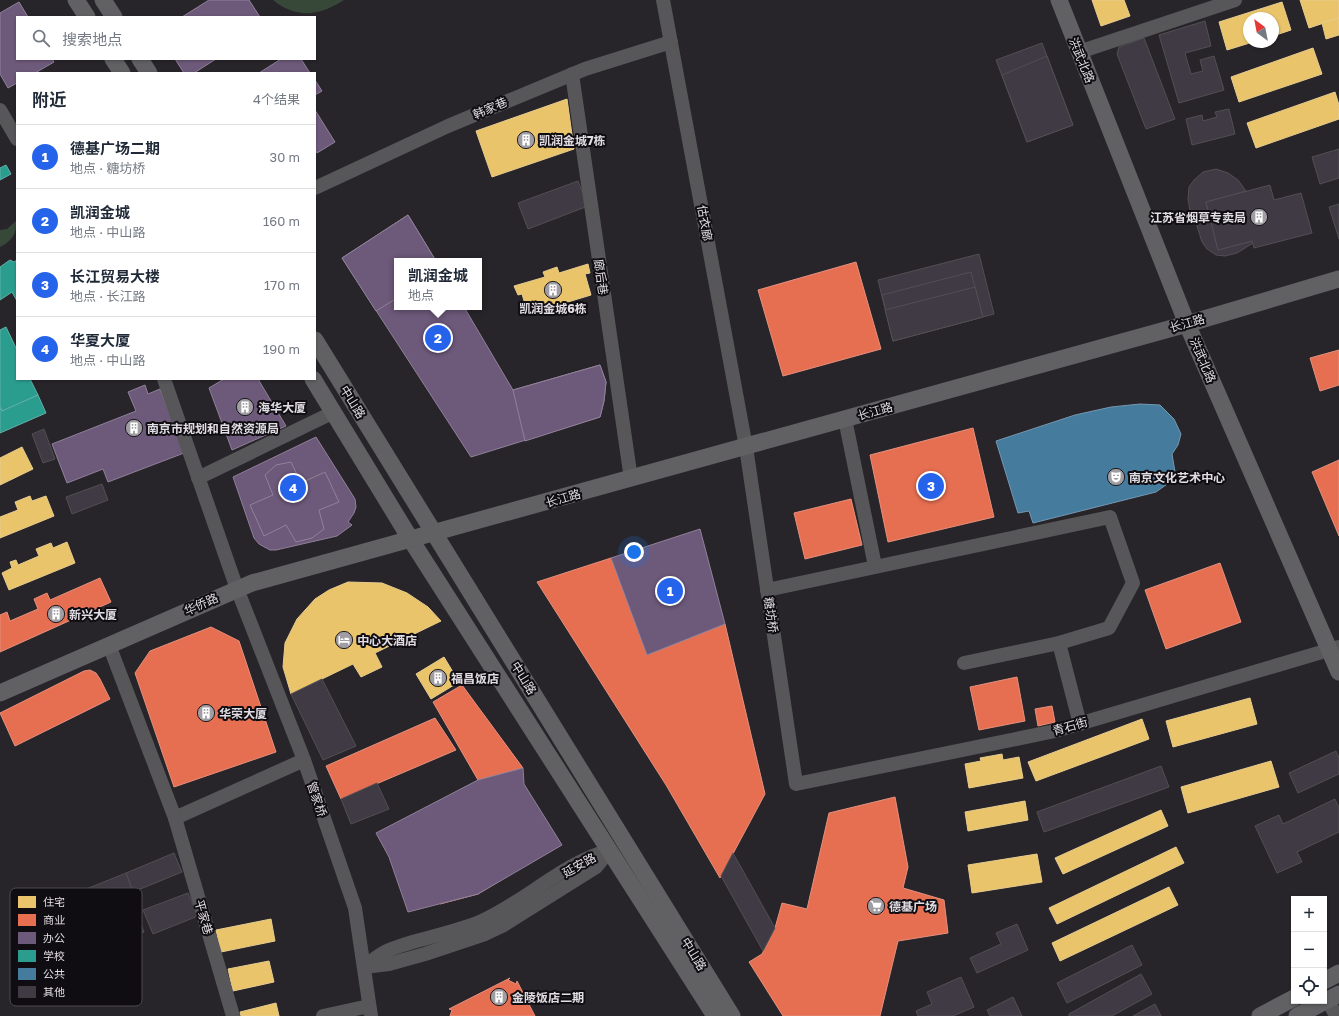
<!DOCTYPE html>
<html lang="zh">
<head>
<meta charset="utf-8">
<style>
	body { margin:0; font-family:"Golos Text","Noto Sans SC",sans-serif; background:#f6f6f7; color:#1f2937 }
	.controls { position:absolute; right:12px; bottom:12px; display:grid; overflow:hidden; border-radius:0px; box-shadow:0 1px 3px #0004 }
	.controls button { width:36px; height:36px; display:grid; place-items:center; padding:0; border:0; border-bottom:1px solid #e0e1e3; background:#fff; color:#1f2937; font:20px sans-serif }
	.compass { position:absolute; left:1243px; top:12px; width:36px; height:36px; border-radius:50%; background:#fff; box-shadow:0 1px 3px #0004; rotate:328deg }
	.you { position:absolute; left:634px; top:552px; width:14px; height:14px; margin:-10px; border:3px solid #fff; border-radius:50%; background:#1a73e8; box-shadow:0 0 0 6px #1a73e833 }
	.badge { display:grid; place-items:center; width:26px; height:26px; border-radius:50%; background:#2563eb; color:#fff; font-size:13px; font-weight:700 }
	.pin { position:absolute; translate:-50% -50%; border:2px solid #fff; box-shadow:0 1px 4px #0006 }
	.popup { position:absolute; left:394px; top:258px; width:88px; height:52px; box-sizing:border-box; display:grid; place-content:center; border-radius:0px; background:#fff; filter:drop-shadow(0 1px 3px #0005); font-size:13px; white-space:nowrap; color:#747a83 }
	.popup b { font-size:15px; color:#1f2937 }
	.popup::after { content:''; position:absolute; left:50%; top:100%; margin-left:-8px; border:8px solid transparent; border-top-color:#fff }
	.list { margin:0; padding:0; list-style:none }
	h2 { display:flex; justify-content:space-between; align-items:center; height:52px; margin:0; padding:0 16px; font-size:17px }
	h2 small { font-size:13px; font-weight:400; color:#747a83 }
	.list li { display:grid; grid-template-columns:26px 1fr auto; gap:12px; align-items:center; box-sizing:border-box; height:64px; padding:0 16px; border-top:1px solid #e0e1e3 }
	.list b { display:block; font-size:15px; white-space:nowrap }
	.list p { margin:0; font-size:13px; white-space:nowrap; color:#747a83 }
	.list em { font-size:13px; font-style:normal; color:#747a83 }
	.icon { flex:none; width:22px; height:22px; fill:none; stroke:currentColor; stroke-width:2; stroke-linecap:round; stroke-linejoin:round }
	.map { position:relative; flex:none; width:1339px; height:1016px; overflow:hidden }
	.search { position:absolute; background:#fff; box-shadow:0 1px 3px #0004; left:16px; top:16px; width:300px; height:44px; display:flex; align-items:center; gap:10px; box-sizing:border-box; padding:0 14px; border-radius:0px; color:#747a83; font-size:15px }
	.panel { position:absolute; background:#fff; box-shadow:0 1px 3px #0004; left:16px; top:72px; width:300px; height:308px; border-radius:0px }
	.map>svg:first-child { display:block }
	.green { fill:#374839 }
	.homes { fill:#e9c46a; stroke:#e7cc8f }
	.shops { fill:#e76f51; stroke:#e5907d }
	.offices { fill:#6d597a; stroke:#90819a }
	.schools { fill:#2a9d8f; stroke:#61b0a8 }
	.public { fill:#457b9d; stroke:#7498b2 }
	.building { fill:#3f3a43; stroke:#524f54 }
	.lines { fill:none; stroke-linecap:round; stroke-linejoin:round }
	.minor { stroke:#575658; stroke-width:14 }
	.major { stroke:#616062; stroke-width:17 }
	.labels { text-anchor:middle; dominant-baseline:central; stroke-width:4; stroke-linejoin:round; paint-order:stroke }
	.street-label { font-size:12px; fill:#e1dde4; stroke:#0f0d11 }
	.poi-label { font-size:12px; font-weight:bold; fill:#e1dde4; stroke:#0f0d11; text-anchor:start }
	.key { fill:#0f0d11; stroke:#4e4b50; stroke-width:1 }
	.key-label { font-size:11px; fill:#e1dde4 }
</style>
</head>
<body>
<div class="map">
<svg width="1339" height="1016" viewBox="0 0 1339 1016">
	<rect width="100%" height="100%" fill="#28252a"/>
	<g class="green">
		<path d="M273,0H344C319,16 297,19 273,0Z"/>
		<path d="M16,221C18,234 10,242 0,247V230L7,229Z"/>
	</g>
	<g class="homes">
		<path d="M1092,0H1124L1130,16L1101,26Z"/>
		<path d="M1300,0H1339V18L1309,28Z"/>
		<path d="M1282,2L1291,30L1273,36V18H1249V42H1253L1227,50L1219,22Z"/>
		<path d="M1339,18V35L1326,39L1322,23Z"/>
		<path d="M1313,48L1322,74L1239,102L1231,77Z"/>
		<path d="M1335,92L1339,105V119L1256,148L1247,123Z"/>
		<path d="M567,99L574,149L492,177L476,131Z"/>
		<path d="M588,264L590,273L585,274L591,295L528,314L522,294L518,295L514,286L545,277L543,272L557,267L559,273Z"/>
		<path d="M22,447L33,469L0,485V458Z"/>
		<path d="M30,496L32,501L46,496L54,516L0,538V517L18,510L15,502Z"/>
		<path d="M67,542L75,563L9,590L2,573L12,568L10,562L16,560L18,565L39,556L36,549L51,543L53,548Z"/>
		<path d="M348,582L382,583L407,593L428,607L441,621L375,653L382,667L361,677L353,664L291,694L283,667L285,643L297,619L315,599L329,590Z"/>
		<path d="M444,657L459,682L431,699L416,674Z"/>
		<path d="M1250,698L1257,724L1173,747L1166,721Z"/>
		<path d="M1142,719L1149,739L1036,781L1028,762Z"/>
		<path d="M1002,754L1003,760L1019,757L1023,778L969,788L965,764L981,761L980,758Z"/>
		<path d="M1271,761L1279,787L1188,813L1181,787Z"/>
		<path d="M1025,801L1028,820L968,831L965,812Z"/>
		<path d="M1161,810L1168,826L1063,874L1055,858Z"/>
		<path d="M1176,847L1184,863L1057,924L1049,908Z"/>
		<path d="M1037,854L1042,882L972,893L968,865Z"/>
		<path d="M1169,887L1178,905L1060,961L1052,943Z"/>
		<path d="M271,919L275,941L221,952L216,930Z"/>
		<path d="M269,961L274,982L233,991L228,969Z"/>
		<path d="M276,1003L279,1016H241L240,1012Z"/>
	</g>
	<g class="shops">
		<path d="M856,262L881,349L783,376L758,290Z"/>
		<path d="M1339,350V385L1320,391L1310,358Z"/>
		<path d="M973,428L994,517L888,542L870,455Z"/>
		<path d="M1339,460V536L1312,472Z"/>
		<path d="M851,499L862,545L805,559L794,513Z"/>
		<path d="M611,558L647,655L725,624L765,794L720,878L666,785L537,582Z"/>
		<path d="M1220,563L1241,622L1166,649L1145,590Z"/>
		<path d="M100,578L111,602L0,652V615L7,612L10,621L38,609L34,599L47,593L50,600Z"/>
		<path d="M211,627L239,641L276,752L174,787L135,673L150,651Z"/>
		<path d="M90,670L96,673L100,679L110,699L15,746L0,713L84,671Z"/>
		<path d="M1017,677L1025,721L979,730L970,687Z"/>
		<path d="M462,685L523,768L478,780L433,702Z"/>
		<path d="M1052,706L1055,722L1038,726L1035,709Z"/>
		<path d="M435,718L456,750L341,799L326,766Z"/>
		<path d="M895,797L908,867L903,888L944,900L948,933L898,941L880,1016H783L749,962L762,954L775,928L782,903L807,909L829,813Z"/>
		<path d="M470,816L501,880L478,894L440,904L413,846Z"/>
		<path d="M510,978L508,980L516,984L517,981L535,1016H450L452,1010L449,1009Z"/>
	</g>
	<g class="offices">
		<path d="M209,0H249L260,17H182Z"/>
		<path d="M19,2L28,17H17V59H52L54,62L35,73H17V83L8,88L0,74V13Z"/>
		<path d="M175,59H216L194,73H184Z"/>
		<path d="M281,59H301L310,73H259Z"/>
		<path d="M315,80L322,91L315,95Z"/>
		<path d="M315,110L335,142L317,153L315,150Z"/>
		<path d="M408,215L436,261H397V307H464L513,390L600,365L606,382L604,401L600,417L471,457L342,258Z"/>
		<path d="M408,215L436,261H397V298L376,311L342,258Z"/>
		<path d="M600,365L606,382L604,401L600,417L525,441L513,390Z"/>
		<path d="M224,379H258L286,426L232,450L209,388Z"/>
		<path d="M145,385L148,394L160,389L184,453L108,482L103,469L67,483L52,444L136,411L128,392Z"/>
		<path d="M316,437L355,499L356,507L354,513L348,522L352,525L337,536L276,550H270L259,544L254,538L233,477Z"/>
		<path d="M291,462L301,483L325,472L339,502L319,510L324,529L312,538L296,542L286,525L264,536L250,505L273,495L265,475L276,465Z"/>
		<path d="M700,529L725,624L647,655L611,558Z"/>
		<path d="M523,768L524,784L562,845L478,894L408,912L389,857L376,833L478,780Z"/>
	</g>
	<g class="schools">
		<path d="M6,165L11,174L0,180V168Z"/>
		<path d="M10,260L14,262L17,260V301L12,292L0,300V267Z"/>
		<path d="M6,327L17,350V379H30L38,395L2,411L0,407V330Z"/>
		<path d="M38,395L46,413L0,433V407L2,411Z"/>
	</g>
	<path class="public" d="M1140,404L1160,405L1174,419L1181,434L1178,445L1172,454L1175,472L1170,482L1156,492L1033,523L1029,511L1018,513L996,441L1075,415L1111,407Z"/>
	<g class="building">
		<path d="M1205,21L1211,46L1185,53L1191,74L1203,71L1200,60L1214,56L1224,90L1179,103L1159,35Z"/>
		<path d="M1144,38L1175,119L1146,129L1117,54L1119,47Z"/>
		<path d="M1042,43L1073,125L1027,142L996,60Z"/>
		<path d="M1047,56L1073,125L1027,142L1002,75Z"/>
		<path d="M1229,109L1235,134L1192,145L1186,119L1202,115L1203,121L1217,117L1215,112Z"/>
		<path d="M1339,149V178L1320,184L1312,157Z"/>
		<path d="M1216,169L1228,173L1238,180L1246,191L1206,202L1218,250L1252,241L1253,243L1237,253L1225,256L1216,255L1207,249L1202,242L1194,216L1190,211L1188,199L1189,187L1194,180L1203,172Z"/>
		<path d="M578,181L588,206L528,229L518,203Z"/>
		<path d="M1270,185L1274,200L1301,193L1312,233L1254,248L1252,241L1218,250L1206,202Z"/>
		<path d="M1339,204V239L1329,207Z"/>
		<path d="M979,254L994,314L893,341L878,280Z"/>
		<path d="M971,272L983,317L893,341L882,295Z"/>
		<path d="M975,287L983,317L893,341L885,310Z"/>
		<path d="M44,429L55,459L43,463L32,434Z"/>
		<path d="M102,484L108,500L72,514L66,497Z"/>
		<path d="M322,679L356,746L323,760L291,694Z"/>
		<path d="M1336,751L1339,758V774L1298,793L1289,773Z"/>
		<path d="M1161,766L1169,787L1044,832L1037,812Z"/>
		<path d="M377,783L389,809L351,824L341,799Z"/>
		<path d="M1335,799L1339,808V832L1297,852L1302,862L1277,873L1255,826L1279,815L1283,824Z"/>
		<path d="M174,853L182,872L133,892L126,873Z"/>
		<path d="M733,853L775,928L763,951L721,876Z"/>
		<path d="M126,873L133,892L82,913L74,894Z"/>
		<path d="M188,893L198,916L153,934L143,910Z"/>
		<path d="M136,912L144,932L95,952L87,932Z"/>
		<path d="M1017,924L1028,950L977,973L970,958L1001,944L996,933Z"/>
		<path d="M1132,945L1142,965L1067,1003L1057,983Z"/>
		<path d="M1141,974L1152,994L1112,1016H1069V1014Z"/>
		<path d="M961,977L974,1007L953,1016H918L916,1011L932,1004L927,992Z"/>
		<path d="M1013,997L1022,1016H990L987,1010Z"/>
		<path d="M1155,1004L1161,1016H1133Z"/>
	</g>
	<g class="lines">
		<g class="minor">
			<path d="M663,0L746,447L796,784L1055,731L1339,647"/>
			<path d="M1079,52L1235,0"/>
			<path d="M572,74L631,479"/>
			<path d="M0,110L17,139"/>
			<path d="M315,188L448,126L585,69L671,42"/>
			<path d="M164,379L236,586L304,760L355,908L371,1016"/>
			<path d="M845,419L875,566"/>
			<path d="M198,478L334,412"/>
			<path d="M767,590L1110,517L1133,583L1109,628L1059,643L964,663"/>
			<path d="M1059,643L1080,724"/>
			<path d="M109,645L175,818L304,760"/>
			<path d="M175,818L233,1016"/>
			<path d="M366,965C373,960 381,953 389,950C419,938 452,934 482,921C526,901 563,863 610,850"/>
			<path d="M364,967L389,964L425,954L485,934L502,926L596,867L610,850"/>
			<path d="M1328,1000L1336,1016"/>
			<path d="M323,1016L369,1006"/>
		</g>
		<g class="major">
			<path d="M76,0L87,17"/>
			<path d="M103,0L114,17"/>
			<path d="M1059,0L1187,324L1339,672"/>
			<path d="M113,59L122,73"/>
			<path d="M140,59L149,73"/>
			<path d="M315,340L732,1016"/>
			<path d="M313,379L411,540L715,1016"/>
			<path d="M0,693L252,583L1187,324L1339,279"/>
			<path d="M1324,981L1339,973"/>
			<path d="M1260,1016L1294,998"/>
			<path d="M1297,1016L1339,994"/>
		</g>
	</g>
	<defs>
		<symbol id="building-disc" viewBox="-11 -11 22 22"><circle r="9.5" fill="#a09da3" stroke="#0f0d11"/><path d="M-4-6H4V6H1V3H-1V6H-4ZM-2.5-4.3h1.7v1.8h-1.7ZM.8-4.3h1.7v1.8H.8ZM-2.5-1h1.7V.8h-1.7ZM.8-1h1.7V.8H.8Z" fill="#fff"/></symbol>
		<symbol id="theatre-disc" viewBox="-11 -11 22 22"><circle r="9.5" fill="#a09da3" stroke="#0f0d11"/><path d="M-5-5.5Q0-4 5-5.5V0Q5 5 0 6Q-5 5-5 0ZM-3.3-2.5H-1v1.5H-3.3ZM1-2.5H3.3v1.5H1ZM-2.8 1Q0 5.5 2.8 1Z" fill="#fff"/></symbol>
		<symbol id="hotel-disc" viewBox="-11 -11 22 22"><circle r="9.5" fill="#a09da3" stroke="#0f0d11"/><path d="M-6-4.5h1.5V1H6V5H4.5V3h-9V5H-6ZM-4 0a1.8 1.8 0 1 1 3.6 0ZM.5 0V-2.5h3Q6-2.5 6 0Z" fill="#fff"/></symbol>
		<symbol id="supermarket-disc" viewBox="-11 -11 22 22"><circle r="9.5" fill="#a09da3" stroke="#0f0d11"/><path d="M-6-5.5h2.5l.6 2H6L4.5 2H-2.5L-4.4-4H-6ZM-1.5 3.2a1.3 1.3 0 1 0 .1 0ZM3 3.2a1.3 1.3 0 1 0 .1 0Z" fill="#fff"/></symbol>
	</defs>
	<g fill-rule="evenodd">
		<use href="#building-disc" x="516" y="130" width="20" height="20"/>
		<use href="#building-disc" x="1249" y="207" width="20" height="20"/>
		<use href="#building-disc" x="543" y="280" width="20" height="20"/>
		<use href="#building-disc" x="235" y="397" width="20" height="20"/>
		<use href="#building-disc" x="124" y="418" width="20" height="20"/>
		<use href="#theatre-disc" x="1106" y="467" width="20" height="20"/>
		<use href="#building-disc" x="46" y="604" width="20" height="20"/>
		<use href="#hotel-disc" x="334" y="630" width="20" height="20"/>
		<use href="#building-disc" x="428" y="668" width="20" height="20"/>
		<use href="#building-disc" x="196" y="703" width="20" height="20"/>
		<use href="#supermarket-disc" x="866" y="896" width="20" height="20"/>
		<use href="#building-disc" x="489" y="987" width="20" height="20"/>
	</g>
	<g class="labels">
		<g class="street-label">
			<text transform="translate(1082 60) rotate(68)">洪武北路</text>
			<text transform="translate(490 108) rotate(-23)">韩家巷</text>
			<text transform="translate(705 223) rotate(80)">估衣廊</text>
			<text transform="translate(601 277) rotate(82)">廊后巷</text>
			<text transform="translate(1187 323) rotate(-16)">长江路</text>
			<text transform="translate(1203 360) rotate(67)">洪武北路</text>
			<text transform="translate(353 402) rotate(58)">中山路</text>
			<text transform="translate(875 411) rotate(-16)">长江路</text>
			<text transform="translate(563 498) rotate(-16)">长江路</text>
			<text transform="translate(201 604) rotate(-24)">华侨路</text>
			<text transform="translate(771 615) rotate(82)">糖坊桥</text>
			<text transform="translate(524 678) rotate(58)">中山路</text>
			<text transform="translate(1070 726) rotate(-16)">青石街</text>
			<text transform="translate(317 799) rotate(71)">管家桥</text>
			<text transform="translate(579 865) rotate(-29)">延安路</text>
			<text transform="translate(204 917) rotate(74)">平家巷</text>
			<text transform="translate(694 954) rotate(58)">中山路</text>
		</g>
		<g class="poi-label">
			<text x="539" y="140">凯润金城7栋</text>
			<text x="1246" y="217" text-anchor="end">江苏省烟草专卖局</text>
			<text x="553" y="308" text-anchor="middle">凯润金城6栋</text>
			<text x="258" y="407">海华大厦</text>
			<text x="147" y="428">南京市规划和自然资源局</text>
			<text x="1129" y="477">南京文化艺术中心</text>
			<text x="69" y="614">新兴大厦</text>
			<text x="357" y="640">中心大酒店</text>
			<text x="451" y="678">福昌饭店</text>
			<text x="219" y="713">华荣大厦</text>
			<text x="889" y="906">德基广场</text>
			<text x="512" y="997">金陵饭店二期</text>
		</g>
	</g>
	<rect x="10" y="888" width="132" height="118" rx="6" class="key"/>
	<rect x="18" y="896" width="18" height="12" fill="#e9c46a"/>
	<rect x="18" y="914" width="18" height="12" fill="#e76f51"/>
	<rect x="18" y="932" width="18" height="12" fill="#6d597a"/>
	<rect x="18" y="950" width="18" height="12" fill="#2a9d8f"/>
	<rect x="18" y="968" width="18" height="12" fill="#457b9d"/>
	<rect x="18" y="986" width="18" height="12" fill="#3f3a43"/>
	<g class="key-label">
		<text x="43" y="906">住宅</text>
		<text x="43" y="924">商业</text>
		<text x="43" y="942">办公</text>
		<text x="43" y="960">学校</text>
		<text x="43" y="978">公共</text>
		<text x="43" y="996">其他</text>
	</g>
</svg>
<div class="controls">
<button>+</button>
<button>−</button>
<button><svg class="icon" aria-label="locate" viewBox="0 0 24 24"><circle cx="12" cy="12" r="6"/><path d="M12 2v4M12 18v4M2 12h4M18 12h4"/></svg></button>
</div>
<svg class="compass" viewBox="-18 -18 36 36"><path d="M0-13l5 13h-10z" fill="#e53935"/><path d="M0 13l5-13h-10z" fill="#747a83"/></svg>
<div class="you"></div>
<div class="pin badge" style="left:670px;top:591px">1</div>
<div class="pin badge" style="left:438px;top:338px">2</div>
<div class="popup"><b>凯润金城</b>地点</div>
<div class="pin badge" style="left:931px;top:486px">3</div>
<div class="pin badge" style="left:293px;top:488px">4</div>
<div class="search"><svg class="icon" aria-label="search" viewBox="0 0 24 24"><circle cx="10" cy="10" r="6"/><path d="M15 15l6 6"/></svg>搜索地点</div>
<section class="panel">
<h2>附近<small>4个结果</small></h2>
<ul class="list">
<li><span class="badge">1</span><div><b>德基广场二期</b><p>地点 · 糖坊桥</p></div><em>30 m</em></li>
<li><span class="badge">2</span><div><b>凯润金城</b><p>地点 · 中山路</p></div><em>160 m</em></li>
<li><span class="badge">3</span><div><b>长江贸易大楼</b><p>地点 · 长江路</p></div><em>170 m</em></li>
<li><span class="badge">4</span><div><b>华夏大厦</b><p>地点 · 中山路</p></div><em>190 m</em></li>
</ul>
</section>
</div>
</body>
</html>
